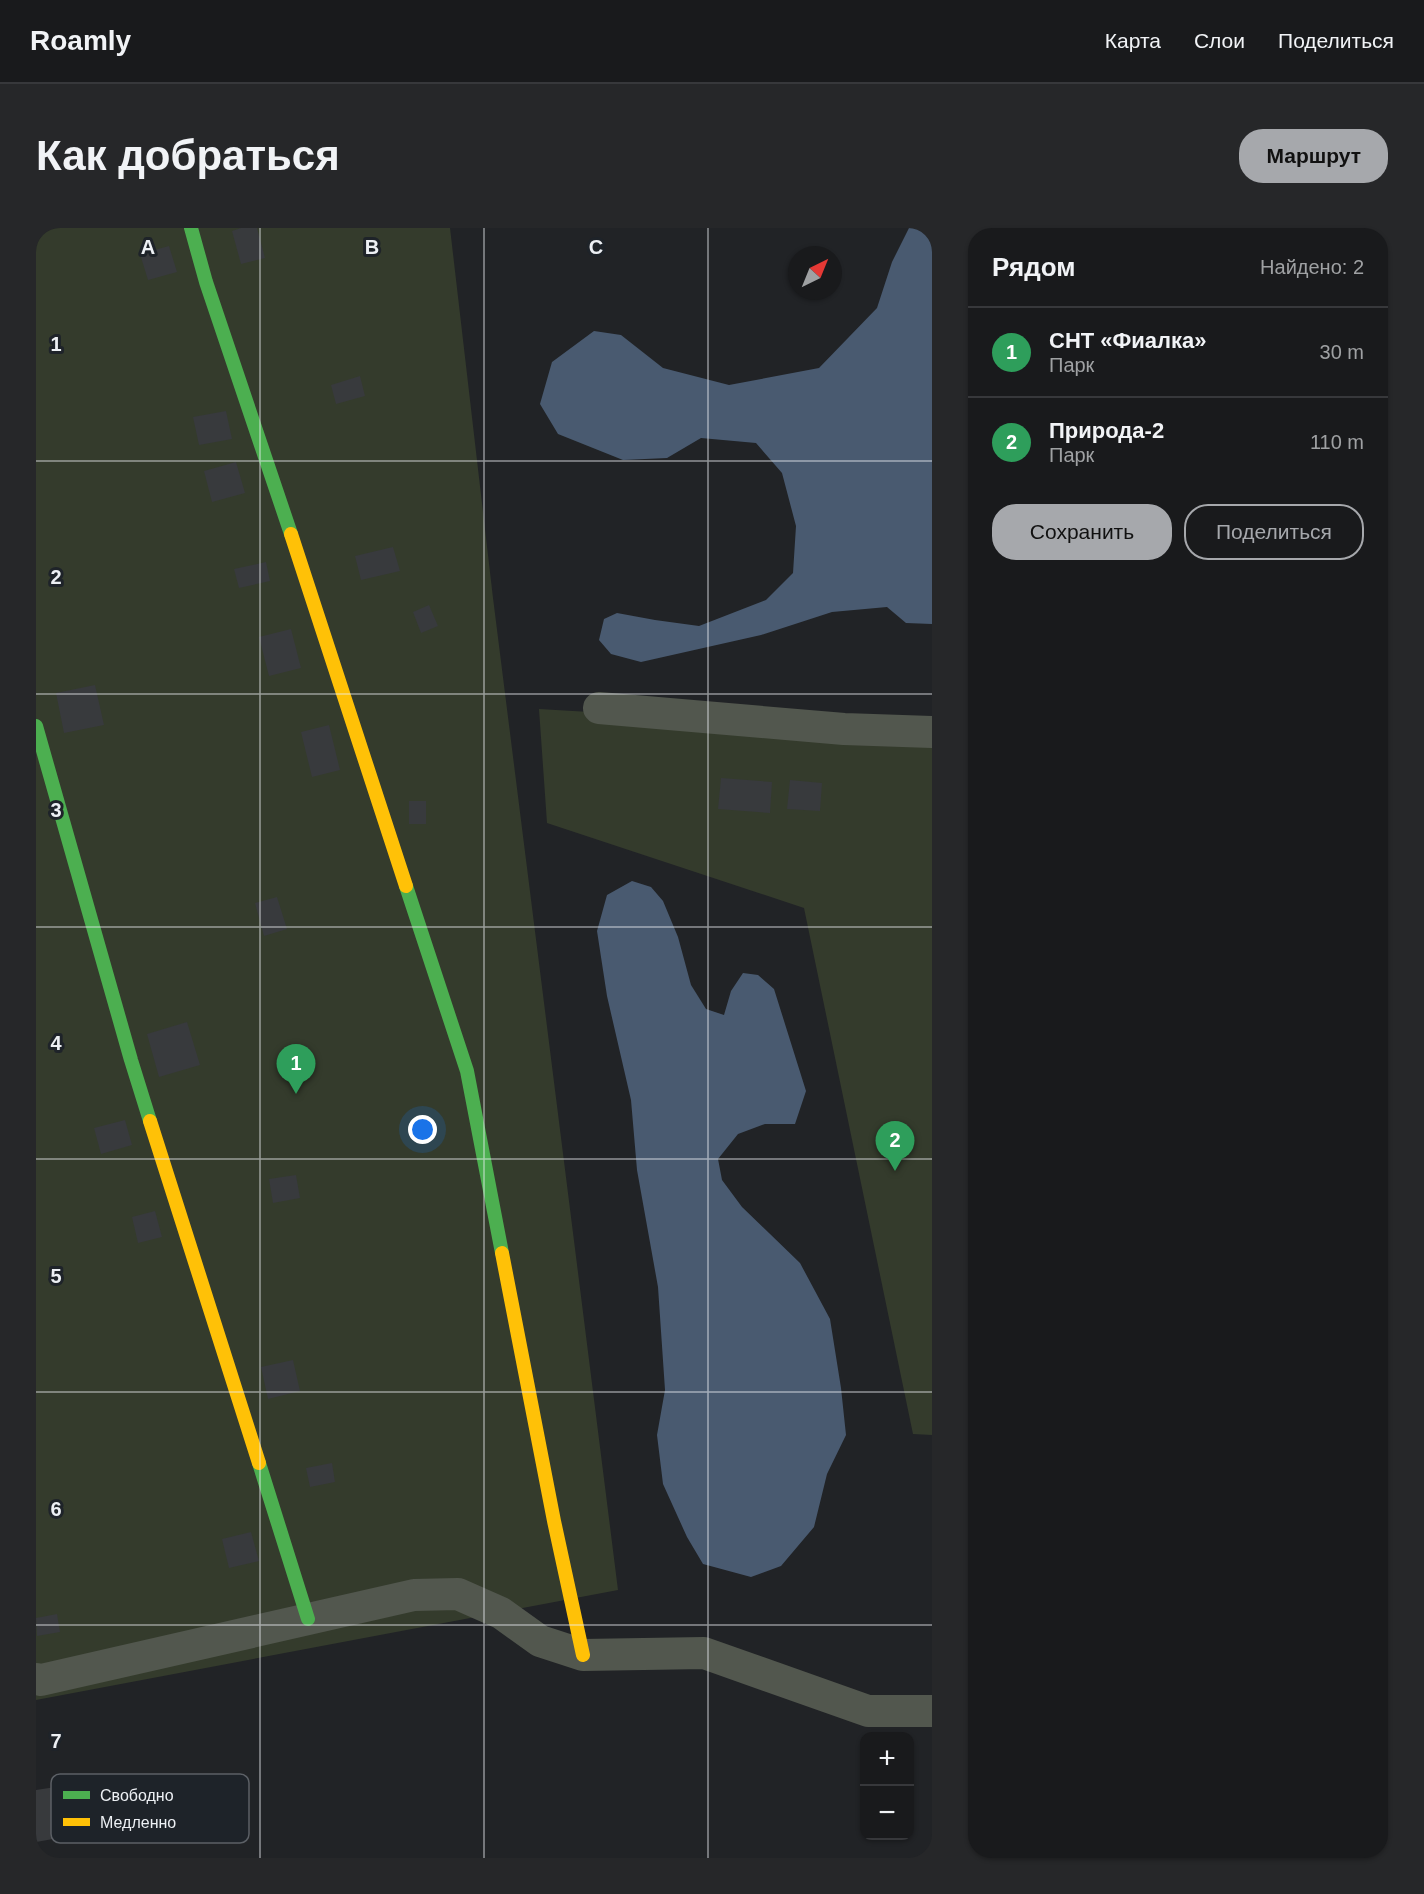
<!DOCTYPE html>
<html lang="ru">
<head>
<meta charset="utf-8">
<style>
	body { margin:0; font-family:Arial,sans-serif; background:#262729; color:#f1f3f6 }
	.controls { position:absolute; right:18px; bottom:18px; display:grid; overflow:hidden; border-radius:12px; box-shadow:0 2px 4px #0004 }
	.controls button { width:54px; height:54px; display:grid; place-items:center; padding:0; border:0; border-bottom:2px solid #37383b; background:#191a1c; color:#f1f3f6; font:30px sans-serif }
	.compass { position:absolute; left:752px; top:18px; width:54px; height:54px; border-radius:50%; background:#191a1c; box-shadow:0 2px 4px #0004; rotate:43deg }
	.you { position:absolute; left:387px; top:902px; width:21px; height:21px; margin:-15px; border:4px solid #fff; border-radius:50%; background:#1a73e8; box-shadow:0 0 0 9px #1a73e833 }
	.badge { display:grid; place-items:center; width:39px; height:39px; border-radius:50%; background:#a6a8ac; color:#fff; font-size:20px; font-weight:700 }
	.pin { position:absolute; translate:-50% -50px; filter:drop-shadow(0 2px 3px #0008) }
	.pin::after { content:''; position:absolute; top:32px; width:21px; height:18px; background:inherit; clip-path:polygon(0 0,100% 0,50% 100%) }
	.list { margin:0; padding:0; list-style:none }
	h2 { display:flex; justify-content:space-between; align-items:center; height:78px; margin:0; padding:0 24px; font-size:26px }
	h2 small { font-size:20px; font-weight:400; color:#9fa1a3 }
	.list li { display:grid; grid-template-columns:39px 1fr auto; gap:18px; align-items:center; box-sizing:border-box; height:90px; padding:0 24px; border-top:2px solid #37383b }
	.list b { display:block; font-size:22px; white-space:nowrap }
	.list p { margin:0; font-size:20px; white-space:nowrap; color:#9fa1a3 }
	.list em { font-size:20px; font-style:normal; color:#9fa1a3 }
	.actions { display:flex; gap:12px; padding:18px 24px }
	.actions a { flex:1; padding:14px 0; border:2px solid #a6a8ac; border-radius:24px; text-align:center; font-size:21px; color:#a6a8ac }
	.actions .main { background:#a6a8ac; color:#111 }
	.map { position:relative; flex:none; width:896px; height:1630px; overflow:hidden; border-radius:24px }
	header { display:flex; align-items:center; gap:36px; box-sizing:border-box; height:84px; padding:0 30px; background:#191a1c; border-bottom:2px solid #37383b }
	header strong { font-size:28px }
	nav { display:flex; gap:33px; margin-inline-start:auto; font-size:21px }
	.intro { display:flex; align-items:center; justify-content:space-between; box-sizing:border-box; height:144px; padding:0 36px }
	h1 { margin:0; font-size:42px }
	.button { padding:15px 27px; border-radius:24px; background:#a6a8ac; color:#111; font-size:21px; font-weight:700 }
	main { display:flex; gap:36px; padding:0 36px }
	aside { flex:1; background:#191a1c; border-radius:24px; box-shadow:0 2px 4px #0004 }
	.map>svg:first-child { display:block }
	.green { fill:#343b2c }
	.water { fill:#495a70 }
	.building { fill:#383a3d }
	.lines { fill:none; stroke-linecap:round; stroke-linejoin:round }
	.street { stroke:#52574e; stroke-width:32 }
	.fast { stroke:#4caf50; stroke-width:14 }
	.slow { stroke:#ffc107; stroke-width:14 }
	.grid { fill:none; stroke:#edf0f4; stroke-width:1.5; stroke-opacity:0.55 }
	.key { fill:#1e2329; stroke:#5c6066; stroke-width:1.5 }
	.key-label { font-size:16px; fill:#edf0f4 }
	.grid-label { font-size:20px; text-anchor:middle; font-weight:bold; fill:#edf0f4; stroke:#1e2329; stroke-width:6; stroke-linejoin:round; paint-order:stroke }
</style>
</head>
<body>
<header>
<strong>Roamly</strong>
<nav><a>Карта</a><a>Слои</a><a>Поделиться</a></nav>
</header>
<div class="intro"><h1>Как добраться</h1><a class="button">Маршрут</a></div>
<main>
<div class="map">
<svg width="896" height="1630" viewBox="0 0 896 1630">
	<rect width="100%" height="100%" fill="#212326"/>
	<g class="green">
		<path d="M0,0H414L457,370L582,1362L0,1472Z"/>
		<path d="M503,481L896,504V1207L877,1206L768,680L511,595Z"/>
	</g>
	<g class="water">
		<path d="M873,0H896V396L870,395L851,379L796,384L725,407L605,434L575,426L563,412L568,391L581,385L619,392L663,398L730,372L757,345L760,298L746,245L720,215L665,210L631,230L587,232L522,206L504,176L516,134L558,103L585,107L627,140L693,157L783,140L841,80L856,34Z"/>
		<path d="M596,653L615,659L627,673L642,709L655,757L670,781L688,787L695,763L707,745L722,747L738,761L770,863L759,896H729L702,906L682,931L686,952L706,979L764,1035L794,1091L805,1160L810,1207L791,1246L778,1299L745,1338L715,1349L667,1336L651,1309L627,1256L621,1207L629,1162L622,1059L601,942L595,872L571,768L561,703L571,667Z"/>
	</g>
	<g class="building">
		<path d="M205,0H221L229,30L205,36L196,3Z"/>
		<path d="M133,18L141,44L112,52L104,26Z"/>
		<path d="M324,148L329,168L300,176L295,157Z"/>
		<path d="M190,183L196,211L163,217L157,189Z"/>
		<path d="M200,234L209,265L176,274L168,243Z"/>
		<path d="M357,319L364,343L325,352L319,328Z"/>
		<path d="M230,334L234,353L203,360L198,341Z"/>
		<path d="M393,377L402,398L385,405L377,384Z"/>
		<path d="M255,401L265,440L233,448L223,409Z"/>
		<path d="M59,457L68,497L28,505L20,465Z"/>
		<path d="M293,497L304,542L276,549L265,504Z"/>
		<path d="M685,550L736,554L734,585L682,581Z"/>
		<path d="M754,552L786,555L784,583L751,581Z"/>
		<rect x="373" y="573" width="17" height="23"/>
		<path d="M241,669L251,701L228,708L219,675Z"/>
		<path d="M151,794L164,837L123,849L111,806Z"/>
		<path d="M89,892L96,917L65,926L58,900Z"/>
		<path d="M260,947L264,970L237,975L233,951Z"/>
		<path d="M119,983L126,1009L102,1015L96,989Z"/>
		<path d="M257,1132L264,1163L232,1171L225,1139Z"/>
		<path d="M296,1235L299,1254L274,1259L270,1240Z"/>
		<path d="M215,1304L223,1333L193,1340L186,1311Z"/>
		<path d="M21,1386L24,1404L1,1408L0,1390Z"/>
		<path d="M26,1558L34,1608L0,1614V1562Z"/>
	</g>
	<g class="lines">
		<g class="street">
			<path d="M563,480L808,501L896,504"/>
			<path d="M0,1451L5,1452L378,1367L422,1366L465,1385L504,1413L547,1427L668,1425L832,1483H896"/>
		</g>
		<g class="fast">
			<path d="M155,0L170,54L255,306"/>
			<path d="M0,498L95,832L114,893"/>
			<path d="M370,658L431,843L466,1025"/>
			<path d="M223,1235L272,1391"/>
		</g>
		<g class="slow">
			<path d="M255,306L370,658"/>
			<path d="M114,893L223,1235"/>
			<path d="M466,1025L518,1293L547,1427"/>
		</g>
	</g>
	<path class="grid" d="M224,0V1630M448,0V1630M672,0V1630M0,233H896M0,466H896M0,699H896M0,931H896M0,1164H896M0,1397H896"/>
	<rect x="15" y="1546" width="198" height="69" rx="9" class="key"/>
	<rect x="27" y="1563" width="27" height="8" fill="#4caf50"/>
	<rect x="27" y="1590" width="27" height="8" fill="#ffc107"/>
	<g class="key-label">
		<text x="64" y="1573">Свободно</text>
		<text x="64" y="1600">Медленно</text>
	</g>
	<g class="grid-label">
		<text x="112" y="26">A</text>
		<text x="336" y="26">B</text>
		<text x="560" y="26">C</text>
		<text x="20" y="123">1</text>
		<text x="20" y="356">2</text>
		<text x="20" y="589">3</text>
		<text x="20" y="822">4</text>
		<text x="20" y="1055">5</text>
		<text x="20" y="1288">6</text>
		<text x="20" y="1520">7</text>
	</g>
</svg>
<div class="controls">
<button>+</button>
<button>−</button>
</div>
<svg class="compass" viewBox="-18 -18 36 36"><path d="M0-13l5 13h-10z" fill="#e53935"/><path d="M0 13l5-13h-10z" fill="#9fa1a3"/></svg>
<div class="you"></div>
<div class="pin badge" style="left:260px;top:866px;background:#2e9e5b">1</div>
<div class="pin badge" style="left:859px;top:943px;background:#2e9e5b">2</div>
</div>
<aside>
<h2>Рядом<small>Найдено: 2</small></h2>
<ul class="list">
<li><span class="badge" style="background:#2e9e5b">1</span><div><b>СНТ «Фиалка»</b><p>Парк</p></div><em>30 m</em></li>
<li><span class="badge" style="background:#2e9e5b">2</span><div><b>Природа-2</b><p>Парк</p></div><em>110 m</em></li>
</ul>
<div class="actions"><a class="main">Сохранить</a><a>Поделиться</a></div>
</aside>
</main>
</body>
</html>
